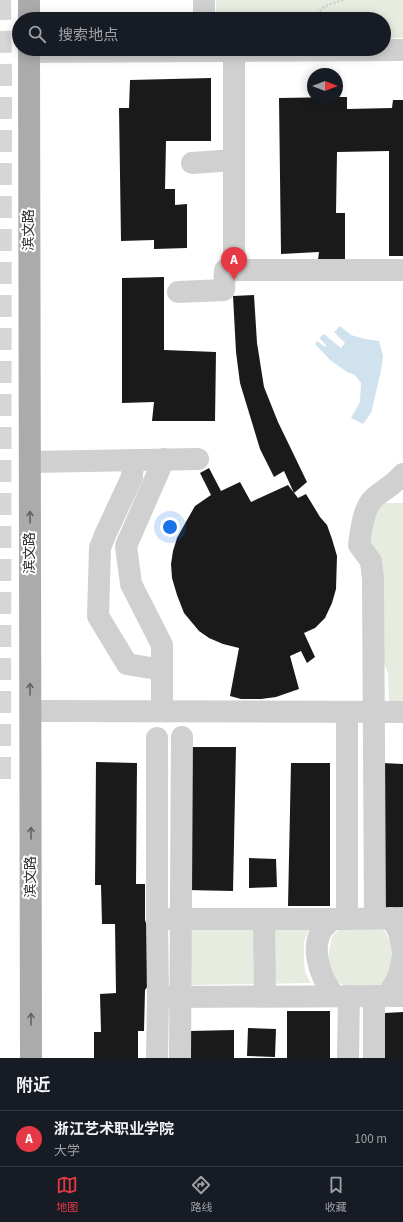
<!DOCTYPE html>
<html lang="zh">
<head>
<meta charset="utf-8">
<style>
	body { margin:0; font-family:"Source Sans 3","Noto Sans SC",sans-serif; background:#242831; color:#f1f3f6 }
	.compass { position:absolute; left:307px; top:68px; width:36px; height:36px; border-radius:50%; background:#171b24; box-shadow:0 2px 10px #0003; rotate:90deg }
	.you { position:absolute; left:170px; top:527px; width:14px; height:14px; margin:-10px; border:3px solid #fff; border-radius:50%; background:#1a73e8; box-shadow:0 0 0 6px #1a73e833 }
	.badge { display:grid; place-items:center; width:26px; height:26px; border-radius:50%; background:#e63946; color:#fff; font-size:13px; font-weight:700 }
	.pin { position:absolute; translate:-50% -33px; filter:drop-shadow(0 1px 2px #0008) }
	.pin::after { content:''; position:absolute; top:21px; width:14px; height:12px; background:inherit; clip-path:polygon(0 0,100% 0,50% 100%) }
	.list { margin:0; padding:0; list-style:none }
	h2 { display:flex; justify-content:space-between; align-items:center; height:52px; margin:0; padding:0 16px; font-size:17px }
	h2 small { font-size:13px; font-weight:400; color:#9ea1a6 }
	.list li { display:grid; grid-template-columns:26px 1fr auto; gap:12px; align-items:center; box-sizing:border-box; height:56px; padding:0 16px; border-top:1px solid #363941 }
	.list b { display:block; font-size:15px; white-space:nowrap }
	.list p { margin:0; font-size:13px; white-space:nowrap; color:#9ea1a6 }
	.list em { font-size:13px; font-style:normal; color:#9ea1a6 }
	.icon { flex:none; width:22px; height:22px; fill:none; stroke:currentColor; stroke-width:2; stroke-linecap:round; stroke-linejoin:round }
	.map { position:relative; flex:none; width:403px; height:1058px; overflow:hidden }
	.search { position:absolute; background:#171b24; box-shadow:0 2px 10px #0003; left:12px; right:12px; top:12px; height:44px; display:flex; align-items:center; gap:10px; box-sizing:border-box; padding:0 14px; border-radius:22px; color:#9ea1a6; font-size:15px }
	.sheet { height:108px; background:#171b24 }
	nav { display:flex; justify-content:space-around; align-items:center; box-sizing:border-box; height:56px; border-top:1px solid #363941; background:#171b24; font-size:11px; color:#9ea1a6 }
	nav a { display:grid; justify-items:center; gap:2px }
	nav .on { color:#e63946 }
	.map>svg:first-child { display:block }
	.green { fill:#e6ecdf }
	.water { fill:#cfe2ee }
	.building { fill:#1a1a1a }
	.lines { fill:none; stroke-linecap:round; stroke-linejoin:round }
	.highway-tunnel { stroke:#d6d6d6; stroke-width:22; stroke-dasharray:22 11; stroke-linecap:butt }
	.path { stroke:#cdcdcd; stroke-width:2.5; stroke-dasharray:2 2; stroke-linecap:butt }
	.minor { stroke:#d0d0d0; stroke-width:22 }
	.major { stroke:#ababab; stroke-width:22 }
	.oneway { stroke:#636363 }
	.labels { text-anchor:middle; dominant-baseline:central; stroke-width:4; stroke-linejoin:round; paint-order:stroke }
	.street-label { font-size:14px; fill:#333; stroke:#fff }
</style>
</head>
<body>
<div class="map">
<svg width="403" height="1058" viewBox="0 0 403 1058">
	<rect width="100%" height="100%" fill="#fff"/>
	<g class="green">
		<path d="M216,0H403V38H384V19H216Z"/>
		<path d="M384,503H403V704H389L388,673L380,654L368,552V517Z"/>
		<path d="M382,927L389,939L394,952L387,980L380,986L348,987L339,983L328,961L329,951L332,937L340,928Z"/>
		<path d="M191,929H309L304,942V957L305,972L311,983L191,985Z"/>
	</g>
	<path class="water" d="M340,326L351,335L365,339L379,341L383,356L381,371L371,413L363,424L351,418L360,402L361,383L355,375L347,372L330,360L315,344L317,341L325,347L326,345L319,338L324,334L341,348L345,343L334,332Z"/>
	<g class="building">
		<path d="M211,78V141H166L165,189H175V205L187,204V248L154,249V240L121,241L119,108H129L130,80Z"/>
		<path d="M337,97H347V109L392,108L393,100H403V256H389V151L337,152L336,213H345V260H318L319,252L281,254L279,98Z"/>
		<path d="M164,277V350L216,352L215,421H152L154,402L122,403V278Z"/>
		<path d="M254,295L257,343L264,387L278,422L307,482L294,493L284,471L274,477L260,449L240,383L236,352L233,296Z"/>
		<path d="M209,468L221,491L240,482L251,502L288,485L298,498L306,494L320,517L327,525L332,539L337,556L336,589L332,603L325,618L315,628L304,633L315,657L307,663L301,651L290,656L299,689L276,697L261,699H241L230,696L239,648L223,644L209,638L199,631L184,613L177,595L172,578L171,564L173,551L177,538L187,520L195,506L211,495L200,473Z"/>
		<path d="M189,747H236L233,891L186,890Z"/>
		<path d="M96,762L137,763L136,884H145V920L151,938L150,983L145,990L144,1031H138V1058H94V1032H101L100,994L116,993L115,924H102L101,885H95Z"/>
		<path d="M291,763H330V906H288Z"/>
		<path d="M382,763L403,764V908H380Z"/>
		<path d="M249,858L276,859L277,887L249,888Z"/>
		<rect x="287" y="1011" width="43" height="47"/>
		<path d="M403,1012V1058H384L385,1013Z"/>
		<path d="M248,1028L276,1029L275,1057L247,1056Z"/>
		<path d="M234,1030V1058H188L189,1031Z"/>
	</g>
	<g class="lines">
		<path class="highway-tunnel" d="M0,779L1,76L0,0"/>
		<path class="path" d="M311,19L325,6L343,0"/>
		<g class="minor">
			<path d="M204,0V19"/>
			<path d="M234,51V270"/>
			<path d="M29,52L403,50"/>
			<path d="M192,163L234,160"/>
			<path d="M178,292L224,290L225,270H403"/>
			<path d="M133,460L132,477L105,535L100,548L98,616L127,664L162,670"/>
			<path d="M30,462L198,459"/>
			<path d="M31,711L403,712"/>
			<path d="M162,711V645L131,584L126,546L164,459"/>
			<path d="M347,712V919"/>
			<path d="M157,738V919L158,997L157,1058"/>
			<path d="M375,918L373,579L371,561L359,545C361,531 363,508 374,498C384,489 394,485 403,474"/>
			<path d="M391,918L399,932L403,951"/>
			<path d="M166,919H347L403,918"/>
			<path d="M264,919L265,996"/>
			<path d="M332,919C328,923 324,927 321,931C310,953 322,978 334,996"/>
			<path d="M374,996V1058"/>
			<path d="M387,996C397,981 401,973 403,954"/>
			<path d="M166,997L403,996"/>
			<path d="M180,1058L182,737"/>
			<path d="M348,1058L349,996"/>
		</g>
		<g class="major">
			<path d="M29,19V0"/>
			<path d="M29,49L31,1058"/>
		</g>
	</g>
	<defs><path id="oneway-shaft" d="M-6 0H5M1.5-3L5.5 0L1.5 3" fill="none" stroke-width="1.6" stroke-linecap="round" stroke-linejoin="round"/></defs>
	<g class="oneway">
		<use href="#oneway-shaft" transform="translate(30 517) rotate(-90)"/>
		<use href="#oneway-shaft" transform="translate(30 689) rotate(-90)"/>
		<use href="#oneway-shaft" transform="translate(31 833) rotate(-90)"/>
		<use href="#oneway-shaft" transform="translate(31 1019) rotate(-90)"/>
	</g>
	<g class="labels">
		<g class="street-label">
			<text transform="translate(29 230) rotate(-90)">滨文路</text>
			<text transform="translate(30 553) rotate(-90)">滨文路</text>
			<text transform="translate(31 877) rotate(-90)">滨文路</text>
		</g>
	</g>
</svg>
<svg class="compass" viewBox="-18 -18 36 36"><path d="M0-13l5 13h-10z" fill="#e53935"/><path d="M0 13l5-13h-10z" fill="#9ea1a6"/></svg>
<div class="you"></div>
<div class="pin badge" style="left:234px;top:280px">A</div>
<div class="search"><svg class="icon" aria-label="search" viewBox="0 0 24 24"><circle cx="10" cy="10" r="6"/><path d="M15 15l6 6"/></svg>搜索地点</div>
</div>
<section class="sheet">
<h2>附近<small></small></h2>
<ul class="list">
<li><span class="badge">A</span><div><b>浙江艺术职业学院</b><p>大学</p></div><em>100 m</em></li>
</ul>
</section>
<nav>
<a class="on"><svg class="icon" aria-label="map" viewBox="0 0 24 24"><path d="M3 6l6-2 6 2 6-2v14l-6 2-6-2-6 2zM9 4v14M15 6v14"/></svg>地图</a>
<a><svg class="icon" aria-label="directions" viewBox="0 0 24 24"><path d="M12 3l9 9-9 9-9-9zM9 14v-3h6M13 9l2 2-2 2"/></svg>路线</a>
<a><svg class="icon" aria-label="saved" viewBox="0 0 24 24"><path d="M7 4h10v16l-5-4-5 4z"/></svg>收藏</a>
</nav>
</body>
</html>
